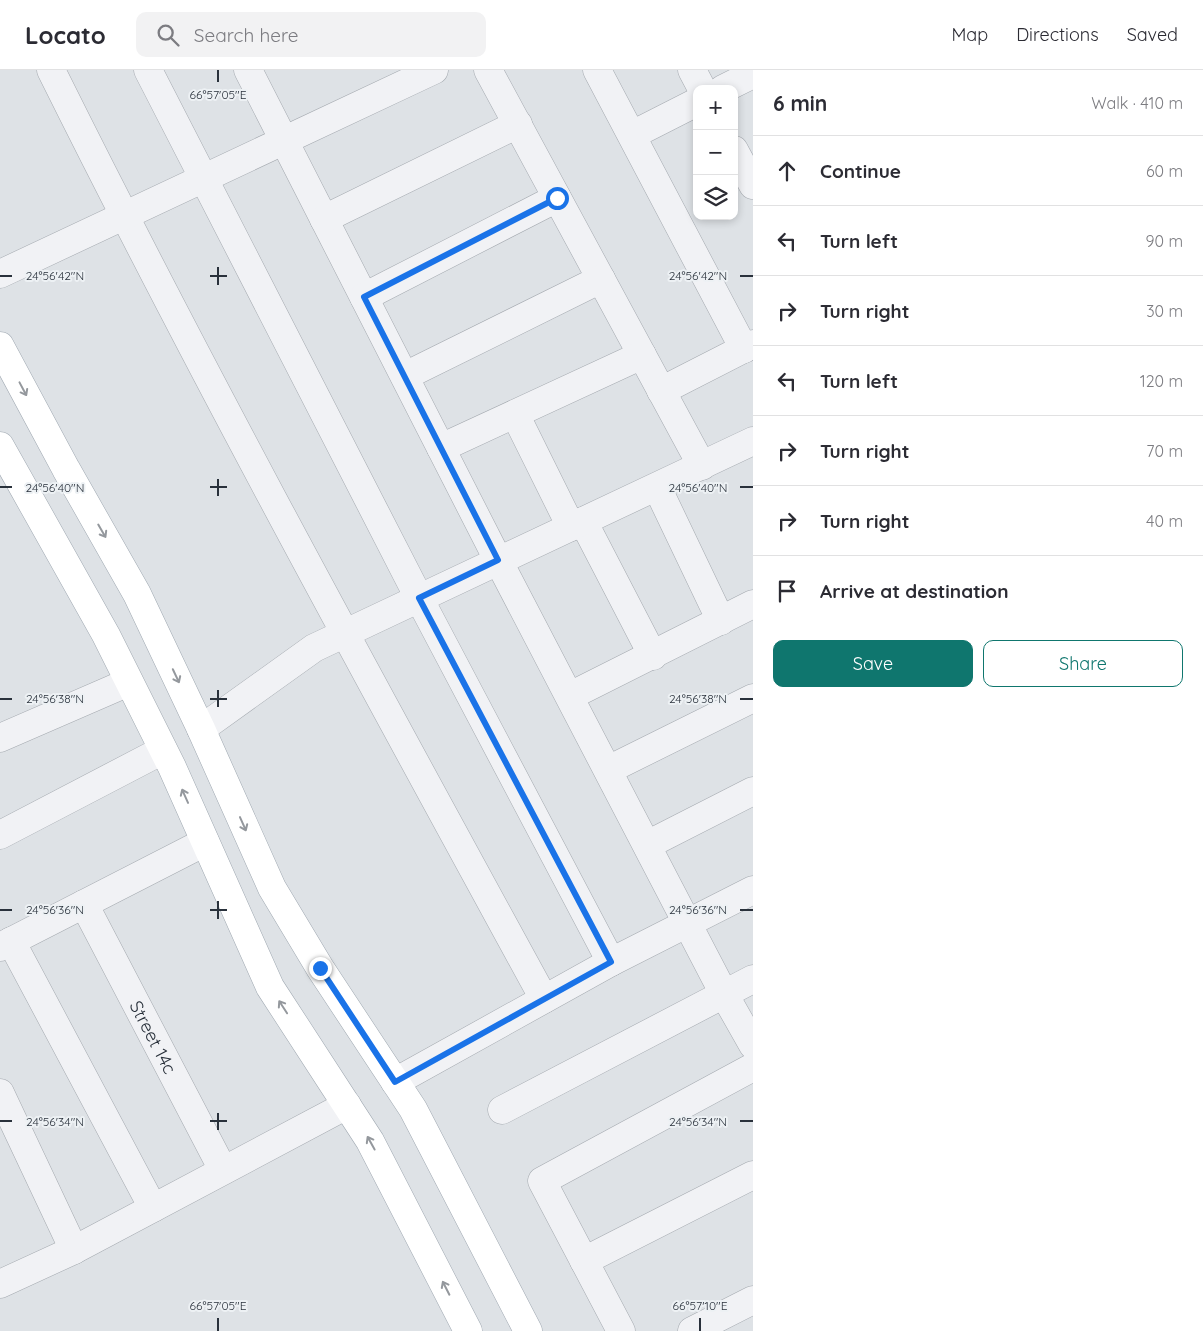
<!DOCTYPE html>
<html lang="en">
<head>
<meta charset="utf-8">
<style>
	body { margin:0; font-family:Quicksand,sans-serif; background:#f2f2f3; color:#2b2b33 }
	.controls { position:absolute; right:15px; top:15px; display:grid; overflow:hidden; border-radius:10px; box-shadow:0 2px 8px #0003 }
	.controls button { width:45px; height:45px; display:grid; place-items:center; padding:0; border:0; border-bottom:1px solid #e1e1e2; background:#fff; color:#2b2b33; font:25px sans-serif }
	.stop { position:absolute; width:15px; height:15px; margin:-11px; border:4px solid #1a73e8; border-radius:50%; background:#fff }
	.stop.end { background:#1a73e8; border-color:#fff; box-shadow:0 1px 5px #0008 }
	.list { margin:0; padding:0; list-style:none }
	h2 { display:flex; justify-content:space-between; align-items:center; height:65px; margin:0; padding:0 20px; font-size:21px }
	h2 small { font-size:16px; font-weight:400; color:#7c7c81 }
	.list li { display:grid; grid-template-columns:32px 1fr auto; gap:15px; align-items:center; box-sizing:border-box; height:70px; padding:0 20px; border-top:1px solid #e1e1e2 }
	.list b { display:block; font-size:19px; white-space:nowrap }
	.list em { font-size:16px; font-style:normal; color:#7c7c81 }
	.actions { display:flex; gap:10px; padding:15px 20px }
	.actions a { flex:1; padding:11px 0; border:1px solid #0f766e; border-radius:10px; text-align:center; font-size:18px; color:#0f766e }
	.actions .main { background:#0f766e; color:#fff }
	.icon { flex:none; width:28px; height:28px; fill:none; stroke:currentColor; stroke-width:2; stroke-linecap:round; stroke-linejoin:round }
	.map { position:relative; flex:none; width:753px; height:1261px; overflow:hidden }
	header { display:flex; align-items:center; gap:30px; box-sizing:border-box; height:70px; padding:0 25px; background:#fff; border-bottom:1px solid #e1e1e2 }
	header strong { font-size:24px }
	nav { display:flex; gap:28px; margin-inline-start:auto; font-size:18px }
	.search { width:350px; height:45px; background:#f2f2f3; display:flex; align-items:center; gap:12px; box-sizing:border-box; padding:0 18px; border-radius:10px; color:#7c7c81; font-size:19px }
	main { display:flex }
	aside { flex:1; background:#fff }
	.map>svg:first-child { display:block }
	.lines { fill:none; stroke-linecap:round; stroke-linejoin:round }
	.minor-casing { stroke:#a4a9af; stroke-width:29 }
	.major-casing { stroke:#9fa8b1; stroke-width:29 }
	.minor { stroke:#f1f2f5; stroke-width:28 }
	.major { stroke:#fff; stroke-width:28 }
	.oneway { stroke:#94989d }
	.route { stroke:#1a73e8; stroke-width:6 }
	.ticks { fill:none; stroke:#29313b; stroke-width:2 }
	.labels { text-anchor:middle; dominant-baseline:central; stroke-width:4; stroke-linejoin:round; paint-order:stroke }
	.street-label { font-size:18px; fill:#29313b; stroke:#edf1f4 }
	.ticks-label { font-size:12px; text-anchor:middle; fill:#29313b; stroke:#edf1f4; stroke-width:4; stroke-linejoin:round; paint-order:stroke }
</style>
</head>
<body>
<header>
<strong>Locato</strong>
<div class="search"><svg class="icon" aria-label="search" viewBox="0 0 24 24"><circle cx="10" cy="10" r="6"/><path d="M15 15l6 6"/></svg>Search here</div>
<nav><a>Map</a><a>Directions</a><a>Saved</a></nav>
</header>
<main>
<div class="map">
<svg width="753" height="1261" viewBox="0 0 753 1261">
	<rect width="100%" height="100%" fill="#dee2e6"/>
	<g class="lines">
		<defs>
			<g id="minor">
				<path d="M51,0C207,314 376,621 544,929"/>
				<path d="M148,0L419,528L611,892L395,1012"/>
				<path d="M248,0L498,490L724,924L753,975"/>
				<path d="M488,0L702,396"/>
				<path d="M597,0L744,279"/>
				<path d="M692,0L702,19"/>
				<path d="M723,19L753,4"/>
				<path d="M632,65L697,32"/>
				<path d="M734,80L753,115"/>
				<path d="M324,149L518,54"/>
				<path d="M0,204L434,0"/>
				<path d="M364,227L557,128"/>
				<path d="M405,306L601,209"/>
				<path d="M661,321L753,274"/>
				<path d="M515,344L571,457"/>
				<path d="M441,378L642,285"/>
				<path d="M657,417L721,551"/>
				<path d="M583,451L653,586"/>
				<path d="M570,626L753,534"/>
				<path d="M201,659L314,578L753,371"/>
				<path d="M0,668L129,612"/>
				<path d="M608,700L753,628"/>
				<path d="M0,765L163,680"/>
				<path d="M647,775L753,721"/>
				<path id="s1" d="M84,834L223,1100"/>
				<path d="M11,871L153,1138"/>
				<path d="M0,877L205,772"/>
				<path d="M611,892L753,820"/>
				<path d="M0,1023L74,1180"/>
				<path d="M502,1040L753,909"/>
				<path d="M584,1191L753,1105"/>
				<path d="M0,1214L74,1180L347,1035"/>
				<path d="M621,1261L542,1111L753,997"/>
				<path d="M692,1261L753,1230"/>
			</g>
			<g id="major">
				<path d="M0,276L66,399L137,524L201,659L272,818L320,898L413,1039L528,1261"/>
				<path d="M0,376L106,565L172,697L270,917L370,1071L468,1261"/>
			</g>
		</defs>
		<use href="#minor" class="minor-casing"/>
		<use href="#major" class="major-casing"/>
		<use href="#minor" class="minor"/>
		<use href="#major" class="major"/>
	</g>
	<defs><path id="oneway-shaft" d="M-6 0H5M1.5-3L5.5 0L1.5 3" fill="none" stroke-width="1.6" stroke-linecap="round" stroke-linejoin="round" transform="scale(1.25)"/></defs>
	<g class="oneway">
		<use href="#oneway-shaft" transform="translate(23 319) rotate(62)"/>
		<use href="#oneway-shaft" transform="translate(102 461) rotate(60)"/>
		<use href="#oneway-shaft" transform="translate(176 606) rotate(65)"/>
		<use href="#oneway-shaft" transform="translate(185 726) rotate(-114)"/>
		<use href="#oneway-shaft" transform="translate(243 754) rotate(66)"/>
		<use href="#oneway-shaft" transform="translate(283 937) rotate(-123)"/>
		<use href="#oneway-shaft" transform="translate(371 1073) rotate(-119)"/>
		<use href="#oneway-shaft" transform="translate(446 1218) rotate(-117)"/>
	</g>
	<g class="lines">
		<path class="route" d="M320,898L395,1012L611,892L419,528L498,490L364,227L557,128"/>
	</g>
	<path class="ticks" d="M218,0V12M218,197V215M0,206H12M210,206H227M740,206H753M218,409V426M0,417H12M210,417H227M740,417H753M218,620V637M0,629H12M210,629H227M740,629H753M218,831V849M0,840H12M210,840H227M740,840H753M218,1043V1060M0,1051H12M210,1051H227M740,1051H753M218,1248V1261M700,1248V1261"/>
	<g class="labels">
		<g class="street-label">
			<text stroke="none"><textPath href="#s1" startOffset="150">Street 14c</textPath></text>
		</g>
	</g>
	<g class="ticks-label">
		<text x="218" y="29">66°57'05"E</text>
		<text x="55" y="210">24°56'42"N</text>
		<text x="698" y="210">24°56'42"N</text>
		<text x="55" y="422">24°56'40"N</text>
		<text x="698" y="422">24°56'40"N</text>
		<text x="55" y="633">24°56'38"N</text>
		<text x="698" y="633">24°56'38"N</text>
		<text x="55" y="844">24°56'36"N</text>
		<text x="698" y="844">24°56'36"N</text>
		<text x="55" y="1056">24°56'34"N</text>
		<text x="698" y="1056">24°56'34"N</text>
		<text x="218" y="1240">66°57'05"E</text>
		<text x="700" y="1240">66°57'10"E</text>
	</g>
</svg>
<div class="controls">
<button>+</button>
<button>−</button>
<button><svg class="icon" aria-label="layers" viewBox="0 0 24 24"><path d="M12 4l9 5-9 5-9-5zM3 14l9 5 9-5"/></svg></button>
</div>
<div class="stop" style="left:557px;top:128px"></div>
<div class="stop end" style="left:320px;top:898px"></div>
</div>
<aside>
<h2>6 min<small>Walk · 410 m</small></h2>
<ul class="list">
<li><svg class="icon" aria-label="ahead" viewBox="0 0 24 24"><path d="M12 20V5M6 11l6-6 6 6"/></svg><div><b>Continue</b></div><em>60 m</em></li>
<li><svg class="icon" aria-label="left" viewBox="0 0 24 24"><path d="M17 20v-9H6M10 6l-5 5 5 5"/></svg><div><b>Turn left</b></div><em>90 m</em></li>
<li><svg class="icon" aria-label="right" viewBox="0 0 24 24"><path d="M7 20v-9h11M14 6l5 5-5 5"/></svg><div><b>Turn right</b></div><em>30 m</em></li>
<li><svg class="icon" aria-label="left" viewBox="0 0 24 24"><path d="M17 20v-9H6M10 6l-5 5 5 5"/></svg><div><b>Turn left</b></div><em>120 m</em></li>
<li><svg class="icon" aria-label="right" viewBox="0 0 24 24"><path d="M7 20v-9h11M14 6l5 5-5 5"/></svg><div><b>Turn right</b></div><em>70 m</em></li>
<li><svg class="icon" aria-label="right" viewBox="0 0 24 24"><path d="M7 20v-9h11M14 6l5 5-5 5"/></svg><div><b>Turn right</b></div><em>40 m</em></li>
<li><svg class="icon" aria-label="arrive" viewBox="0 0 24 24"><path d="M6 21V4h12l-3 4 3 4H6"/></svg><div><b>Arrive at destination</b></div></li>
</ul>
<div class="actions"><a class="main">Save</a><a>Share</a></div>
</aside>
</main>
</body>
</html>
